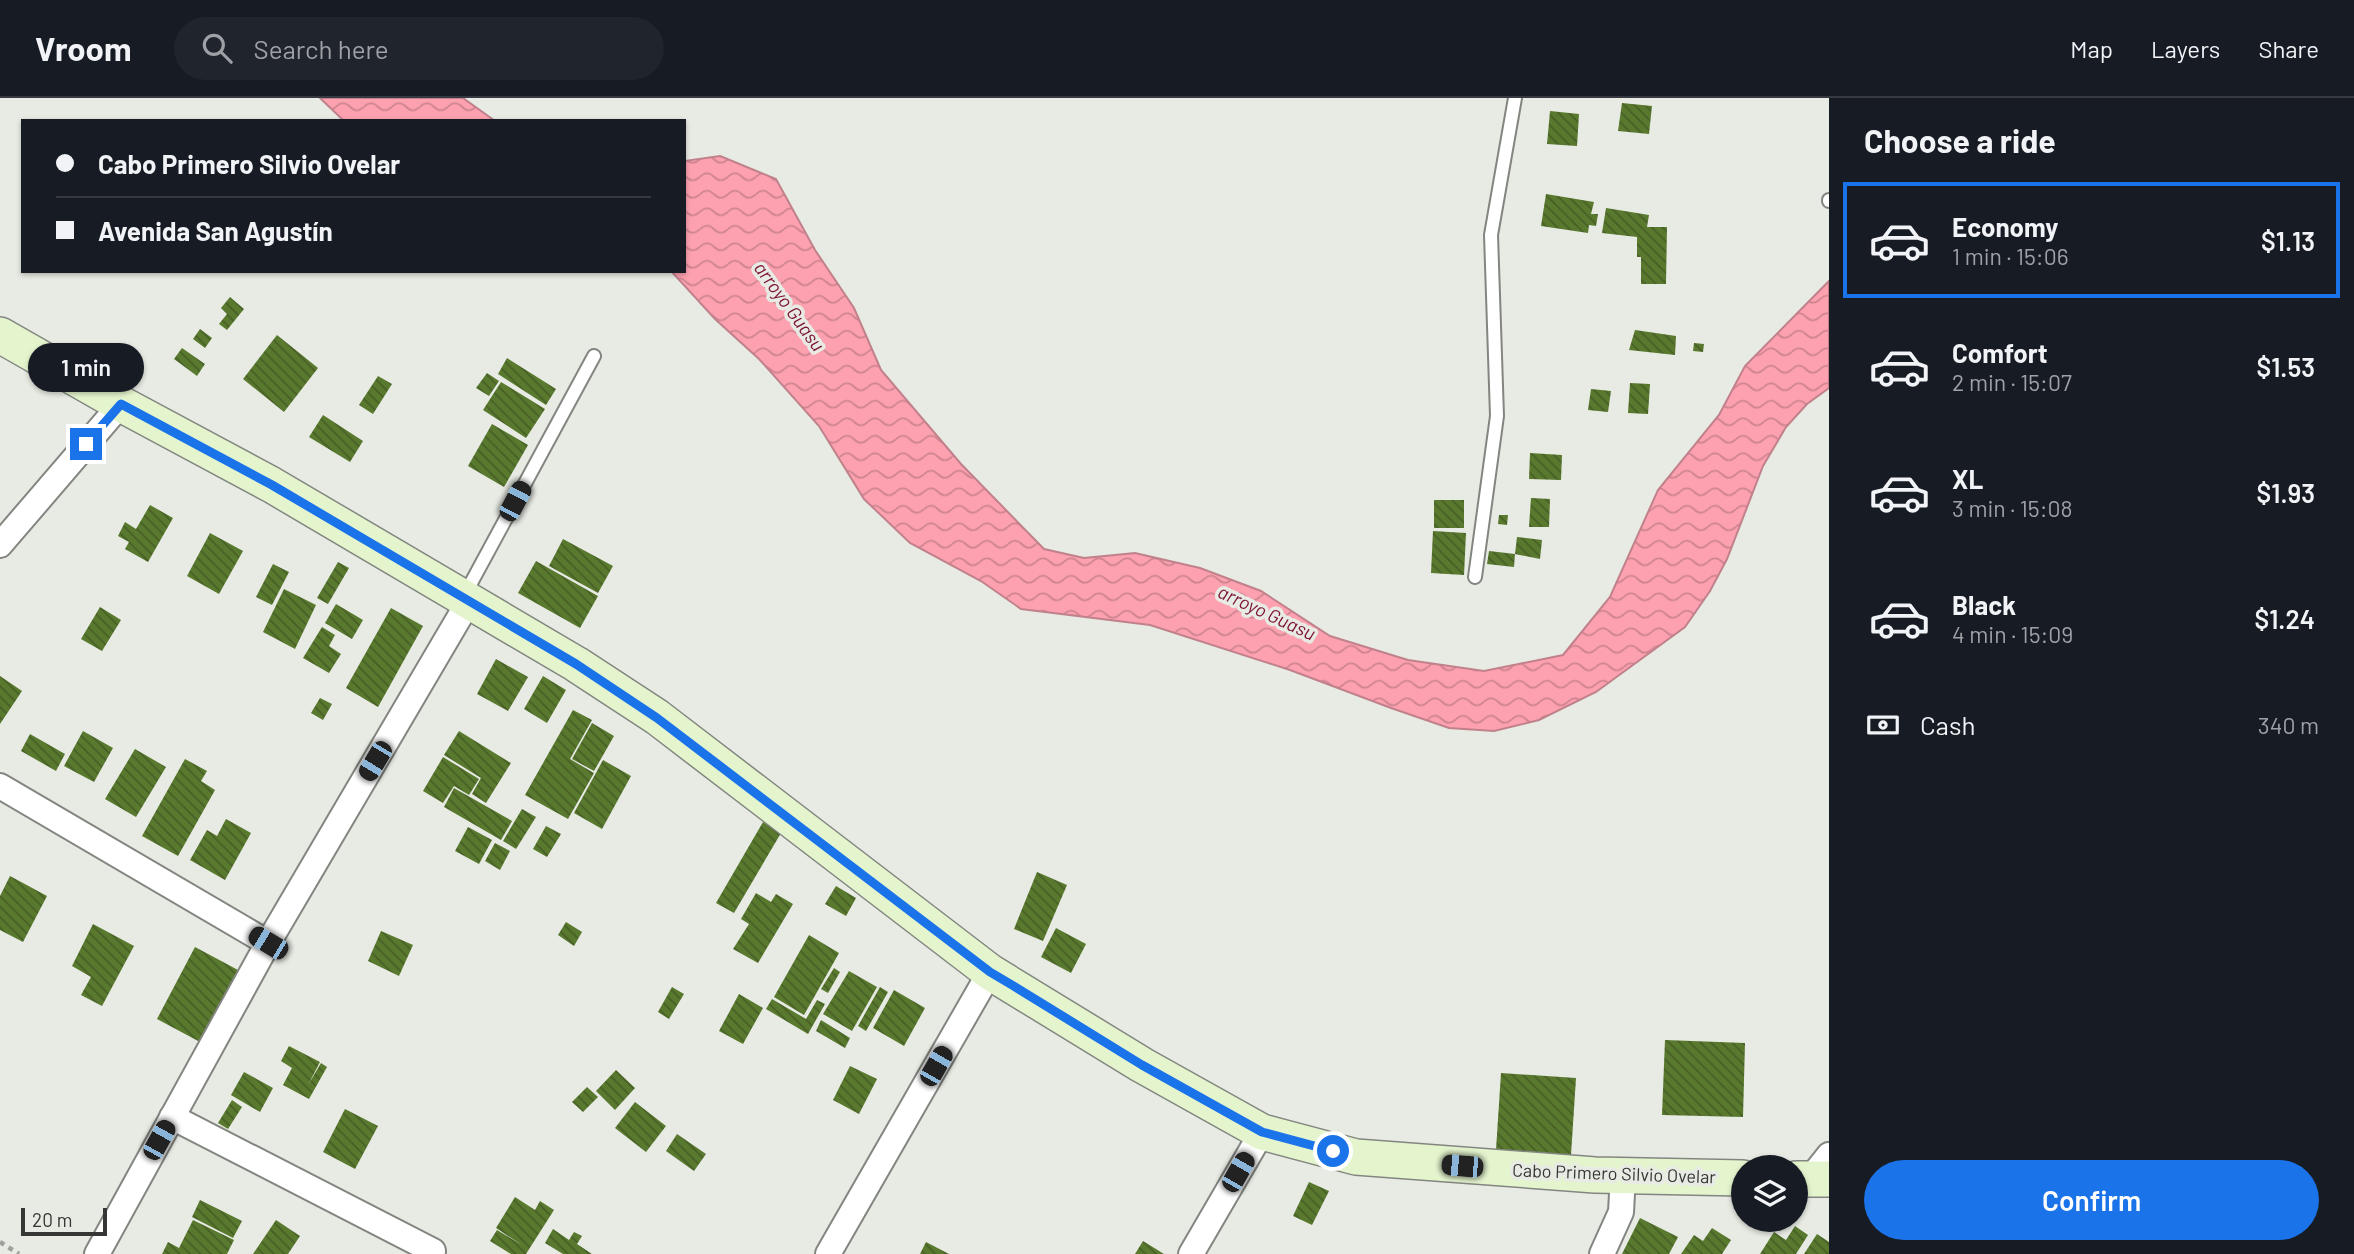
<!DOCTYPE html>
<meta charset="utf-8">
<style>
:root{--surface:#171b24;--page:#20242c;--text:#f1f3f6;--muted:#9ea1a6;--line:#363941;--accent:#1a73e8}
body{margin:0;font-family:Barlow,sans-serif;background:var(--page);color:var(--text);height:100vh;display:flex;flex-direction:column;font-size:26px;white-space:nowrap}
*{box-sizing:border-box;margin:0}
p{font-size:23px;color:var(--muted)}
.icon{flex:none;width:38px;height:38px;fill:none;stroke:currentColor;stroke-width:2;stroke-linecap:round;stroke-linejoin:round}
.map{position:relative;flex:1;overflow:hidden}
.side{display:flex;flex-direction:column;background:var(--surface);width:525px}
.side>*{flex:none}
.guide{position:absolute;left:21px;top:21px;width:665px;height:154px;border-radius:0px;box-shadow:0 2px 5px #0004;display:grid;align-content:center;height:154px;padding:0 35px;background:var(--surface)}
.tools{position:absolute;left:1731px;top:1057px;display:grid;gap:14px}
.tools a{display:grid;place-items:center;width:77px;height:77px;border-radius:50%;background:var(--surface);box-shadow:0 2px 5px #0004;font-size:35px}
.scale{position:absolute;left:21px;bottom:18px;width:86px;box-sizing:border-box;padding-left:7px;border:4px solid #363734;border-top:0;font-size:19px;line-height:24px;white-space:nowrap;color:#363734;-webkit-text-stroke:5px #e7ebe3;paint-order:stroke}
.end{position:absolute;width:32px;height:32px;margin:-16px;border:9px solid #1a73e8;background:#fff;box-shadow:0 0 0 4px #fff}
.from{border-radius:50%}
.bubble{position:absolute;height:49px;border-radius:24px;background:var(--surface);box-shadow:0 2px 5px #0004;font-size:23px;font-weight:600;line-height:49px;text-align:center}
.car{position:absolute;width:21px;height:42px;margin:-21px -10px;border-radius:9px;box-shadow:0 0 5px 2px #0007;background:linear-gradient(#222 24%,#8ab4d8 0 40%,#222 0 76%,#8ab4d8 0 86%,#222 0)}
.guide b{display:flex;align-items:center;gap:24px;height:66px;font-size:26px}
.guide b+b{border-top:2px solid var(--line)}
.guide i{width:18px;height:18px;background:var(--text)}
ul{padding:0;list-style:none}
li{display:flex;align-items:center;gap:21px;height:116px;margin:0 14px 10px;padding:0 21px;border:4px solid transparent;border-radius:0px}
li div{flex:1}
li b{display:block;font-size:26px}
li em{font-style:normal;font-weight:600}
li.selected{border-color:var(--accent)}
li>.icon{width:63px;height:63px;stroke-width:1.5}
h2{padding:0 35px;font-size:32px;line-height:84px}
.pay{display:flex;align-items:center;gap:18px;height:77px;padding:0 35px;font-size:26px}
.pay p{margin-inline-start:auto}
.button{display:flex;gap:14px;margin-top:auto;padding:14px 35px}
.button a{flex:1;height:80px;border-radius:42px;background:var(--accent);color:#fff;font-size:28px;font-weight:600;line-height:80px;text-align:center}
header{display:flex;align-items:center;gap:42px;box-sizing:border-box;height:98px;padding:0 35px;background:var(--surface);border-bottom:2px solid var(--line)}
header strong{font-size:33px}
nav{display:flex;gap:38px;margin-inline-start:auto;font-size:24px}
.search{width:490px;height:63px;background:var(--page);display:flex;align-items:center;gap:18px;box-sizing:border-box;padding:0 24px;border-radius:38px;color:var(--muted);font-size:26px}
main{display:flex;flex:1;min-height:0}
.map>svg:first-child{display:block}
</style>
<header>
<strong>Vroom</strong>
<div class="search"><svg class="icon" aria-label="search" viewBox="0 0 24 24"><circle cx="10" cy="10" r="6"/><path d="M15 15l6 6"/></svg>Search here</div>
<nav><a>Map</a><a>Layers</a><a>Share</a></nav>
</header>
<main>
<div class="map">
<svg width="1829" height="1156" viewBox="0 0 1829 1156">
<defs>
<pattern id="water-waves" width="16" height="10" patternUnits="userSpaceOnUse" patternTransform="scale(1.75)"><rect width="16" height="10" fill="#fda1b0"/><path d="M0 5q4-4 8 0t8 0" fill="none" stroke="#ce8490"/></pattern>
<pattern id="building-back-hatch" width="6" height="6" patternUnits="userSpaceOnUse" patternTransform="scale(1.75)"><rect width="6" height="6" fill="#59792e"/><path d="M-1 5l2 2M0 0l6 6M5-1l2 2" fill="none" stroke="#475f26"/></pattern>
</defs>
<rect width="100%" height="100%" fill="#e7ebe3"/>
<g fill="url(#water-waves)" stroke="#c1818b" stroke-width="2">
<path d="M 320,0 L 463,0 L 495,23 L 344,23 Z"/>
<path d="M 720,58 L 776,81 L 815,152 L 854,210 L 881,272 L 961,366 L 1044,451 L 1084,460 L 1135,455 L 1200,470 L 1261,493 L 1330,538 L 1408,562 L 1484,573 L 1563,557 L 1610,499 L 1658,392 L 1719,317 L 1745,268 L 1829,183 L 1829,290 L 1807,306 L 1786,329 L 1763,368 L 1727,461 L 1710,493 L 1685,529 L 1596,594 L 1539,622 L 1494,633 L 1449,630 L 1391,610 L 1290,572 L 1150,527 L 1021,511 L 981,483 L 910,445 L 864,401 L 819,328 L 759,261 L 715,221 L 671,173 L 684,173 L 684,63 Z"/>
</g>
<g fill="url(#building-back-hatch)">
<path d="M 1622,5 L 1652,8 L 1649,36 L 1618,33 Z"/>
<path d="M 1550,13 L 1579,16 L 1577,48 L 1547,46 Z"/>
<path d="M 1546,96 L 1594,104 L 1591,116 L 1598,116 L 1596,128 L 1589,127 L 1588,135 L 1541,128 Z"/>
<path d="M 1606,110 L 1649,117 L 1647,129 L 1667,129 L 1666,186 L 1641,186 L 1641,159 L 1637,159 L 1637,139 L 1602,135 Z"/>
<path d="M 230,199 L 244,211 L 227,232 L 219,226 L 227,216 L 221,210 Z"/>
<path d="M 200,231 L 212,240 L 205,250 L 193,241 Z"/>
<path d="M 1635,232 L 1676,238 L 1675,257 L 1629,252 Z"/>
<path d="M 277,237 L 318,270 L 284,314 L 243,281 Z"/>
<path d="M 1694,245 L 1704,246 L 1703,254 L 1693,253 Z"/>
<path d="M 182,250 L 205,266 L 197,278 L 174,261 Z"/>
<path d="M 507,260 L 556,291 L 546,307 L 498,276 Z"/>
<path d="M 487,275 L 499,283 L 489,298 L 476,290 Z"/>
<path d="M 378,278 L 392,286 L 373,316 L 359,307 Z"/>
<path d="M 501,284 L 545,311 L 526,340 L 483,312 Z"/>
<path d="M 1630,285 L 1650,286 L 1648,316 L 1628,315 Z"/>
<path d="M 1591,291 L 1611,293 L 1608,314 L 1588,312 Z"/>
<path d="M 323,317 L 363,343 L 350,364 L 309,339 Z"/>
<path d="M 492,326 L 528,347 L 504,389 L 468,368 Z"/>
<path d="M 1530,355 L 1562,357 L 1561,382 L 1529,381 Z"/>
<path d="M 1531,400 L 1550,401 L 1549,429 L 1529,429 Z"/>
<rect x="1434" y="402" width="30" height="28"/>
<path d="M 150,407 L 173,420 L 148,464 L 125,451 L 129,444 L 118,438 L 125,424 L 136,431 Z"/>
<path d="M 1499,417 L 1508,417 L 1507,427 L 1498,426 Z"/>
<path d="M 1433,433 L 1466,435 L 1464,477 L 1431,475 Z"/>
<path d="M 210,435 L 243,453 L 219,496 L 187,478 Z"/>
<path d="M 1517,439 L 1542,442 L 1540,461 L 1515,456 Z"/>
<path d="M 563,441 L 613,468 L 598,495 L 549,468 Z"/>
<path d="M 1489,453 L 1515,456 L 1514,469 L 1487,466 Z"/>
<path d="M 536,463 L 598,498 L 580,530 L 518,495 Z"/>
<path d="M 338,464 L 349,470 L 328,506 L 317,500 Z"/>
<path d="M 273,466 L 289,474 L 272,507 L 256,499 Z"/>
<path d="M 284,491 L 316,507 L 295,551 L 263,534 Z"/>
<path d="M 336,506 L 363,522 L 352,541 L 325,525 Z"/>
<path d="M 100,509 L 121,522 L 102,553 L 81,541 Z"/>
<path d="M 391,510 L 423,528 L 378,609 L 346,590 Z"/>
<path d="M 322,529 L 335,537 L 329,548 L 341,556 L 329,575 L 303,560 Z"/>
<path d="M 496,561 L 528,579 L 508,613 L 477,596 Z"/>
<path d="M 0,578 L 22,593 L 0,626 Z"/>
<path d="M 543,578 L 566,592 L 547,625 L 524,611 Z"/>
<path d="M 320,600 L 332,606 L 323,622 L 311,615 Z"/>
<path d="M 573,612 L 592,622 L 570,661 L 594,675 L 568,721 L 525,697 Z"/>
<path d="M 592,625 L 614,638 L 594,673 L 572,661 Z"/>
<path d="M 83,633 L 113,650 L 94,684 L 64,668 Z"/>
<path d="M 459,633 L 511,665 L 486,705 L 472,696 L 481,680 L 444,657 Z"/>
<path d="M 30,636 L 65,656 L 56,673 L 21,653 Z"/>
<path d="M 135,651 L 166,669 L 136,719 L 105,701 Z"/>
<path d="M 443,659 L 479,681 L 469,697 L 454,688 L 443,705 L 423,693 Z"/>
<path d="M 185,661 L 207,673 L 201,683 L 215,692 L 178,758 L 142,738 Z"/>
<path d="M 603,662 L 631,678 L 602,731 L 574,715 Z"/>
<path d="M 454,690 L 512,723 L 501,742 L 444,709 Z"/>
<path d="M 522,711 L 536,719 L 516,751 L 503,743 Z"/>
<path d="M 226,721 L 251,735 L 225,782 L 190,762 L 207,732 L 217,738 Z"/>
<path d="M 763,724 L 781,735 L 734,815 L 716,805 Z"/>
<path d="M 546,728 L 561,736 L 547,759 L 533,751 Z"/>
<path d="M 468,729 L 492,742 L 479,766 L 455,753 Z"/>
<path d="M 495,745 L 510,753 L 500,772 L 485,763 Z"/>
<path d="M 1037,774 L 1067,787 L 1043,843 L 1014,831 Z"/>
<path d="M 10,778 L 47,798 L 23,844 L 0,832 L 0,798 Z"/>
<path d="M 836,788 L 856,800 L 846,818 L 825,806 Z"/>
<path d="M 756,795 L 771,804 L 776,796 L 793,806 L 758,865 L 733,851 L 749,826 L 741,821 Z"/>
<path d="M 566,824 L 582,834 L 574,848 L 558,837 Z"/>
<path d="M 93,826 L 134,848 L 102,908 L 81,897 L 91,879 L 72,868 Z"/>
<path d="M 1056,830 L 1086,846 L 1071,875 L 1041,859 Z"/>
<path d="M 381,833 L 413,847 L 399,878 L 368,863 Z"/>
<path d="M 809,837 L 839,855 L 804,917 L 774,899 Z"/>
<path d="M 195,849 L 238,872 L 200,944 L 157,921 Z"/>
<path d="M 834,870 L 840,874 L 828,895 L 821,891 Z"/>
<path d="M 849,873 L 877,889 L 852,933 L 823,916 Z"/>
<path d="M 672,889 L 684,896 L 669,921 L 658,914 Z"/>
<path d="M 880,889 L 888,894 L 866,933 L 858,928 Z"/>
<path d="M 894,892 L 925,910 L 904,948 L 873,930 Z"/>
<path d="M 739,896 L 763,910 L 743,946 L 719,933 Z"/>
<path d="M 772,901 L 806,921 L 817,902 L 825,906 L 808,936 L 766,911 Z"/>
<path d="M 821,922 L 850,940 L 845,950 L 816,933 Z"/>
<path d="M 1665,942 L 1745,945 L 1743,1019 L 1662,1017 Z"/>
<path d="M 289,948 L 320,964 L 308,987 L 321,965 L 327,969 L 309,1001 L 283,987 L 292,970 L 281,963 Z"/>
<path d="M 850,968 L 877,981 L 859,1016 L 833,1002 Z"/>
<path d="M 616,972 L 635,990 L 615,1012 L 596,993 Z"/>
<path d="M 244,974 L 273,990 L 260,1014 L 231,997 Z"/>
<path d="M 1501,975 L 1576,980 L 1571,1057 L 1496,1052 Z"/>
<path d="M 587,989 L 598,999 L 583,1014 L 572,1004 Z"/>
<path d="M 232,1002 L 242,1009 L 228,1031 L 218,1025 Z"/>
<path d="M 635,1004 L 666,1028 L 646,1054 L 615,1030 Z"/>
<path d="M 345,1011 L 378,1028 L 355,1071 L 323,1054 Z"/>
<path d="M 677,1036 L 706,1056 L 694,1073 L 666,1053 Z"/>
<path d="M 1309,1084 L 1329,1093 L 1312,1127 L 1293,1118 Z"/>
<path d="M 515,1099 L 535,1112 L 540,1103 L 554,1112 L 526,1156 L 511,1156 L 490,1143 L 497,1132 L 522,1147 L 496,1130 Z"/>
<path d="M 200,1102 L 242,1123 L 233,1140 L 192,1119 Z"/>
<path d="M 1640,1120 L 1678,1139 L 1669,1156 L 1622,1156 Z"/>
<path d="M 193,1122 L 234,1142 L 227,1156 L 162,1156 L 168,1144 L 179,1150 Z"/>
<path d="M 276,1122 L 300,1138 L 288,1156 L 253,1156 Z"/>
<path d="M 1795,1128 L 1808,1137 L 1796,1156 L 1760,1156 L 1774,1134 L 1786,1142 Z"/>
<path d="M 1712,1130 L 1731,1142 L 1722,1156 L 1681,1156 L 1694,1137 L 1703,1143 Z"/>
<path d="M 553,1131 L 569,1142 L 574,1134 L 582,1138 L 577,1146 L 592,1156 L 563,1156 L 545,1145 Z"/>
<path d="M 1817,1136 L 1829,1144 L 1829,1156 L 1804,1156 Z"/>
<path d="M 1143,1143 L 1164,1156 L 1135,1156 Z"/>
<path d="M 926,1144 L 949,1156 L 920,1156 Z"/>
</g>
<g fill="none" stroke-linecap="round" stroke-linejoin="round">
<defs>
<g id="service">
<path d="M 1829,103 L 1829,102"/>
<path d="M 1475,479 L 1497,318 L 1491,137 L 1515,0"/>
<path d="M 464,498 L 594,258"/>
</g>
<g id="minor">
<path d="M 0,447 L 121,306"/>
<path d="M 0,688 L 268,845"/>
<path d="M 172,1019 L 433,1153"/>
<path d="M 1810,1081 L 1829,1057"/>
<path d="M 97,1156 L 268,845 L 469,503"/>
<path d="M 828,1156 L 990,874"/>
<path d="M 1191,1156 L 1262,1034"/>
<path d="M 1602,1156 L 1621,1114 L 1623,1077"/>
</g>
<g id="secondary">
<path d="M 0,237 L 121,306 L 272,387 L 576,566 L 657,619 L 990,874 L 1142,967 L 1262,1034 L 1356,1059 L 1595,1077 L 1743,1080"/>
<path d="M 1796,1081 L 1829,1081"/>
</g>
</defs>
<use href="#service" stroke="#838680" stroke-width="16"/>
<use href="#minor" stroke="#838680" stroke-width="28"/>
<use href="#secondary" stroke="#838680" stroke-width="38"/>
<path stroke="#9fa29c" stroke-width="4.5" stroke-dasharray="5 5" stroke-linecap="butt" d="M 0,1144 L 19,1156"/>
<use href="#service" stroke="#fff" stroke-width="12"/>
<use href="#minor" stroke="#fff" stroke-width="24"/>
<use href="#secondary" stroke="#e4f5ce" stroke-width="35"/>
</g>
<g fill="none" stroke-linecap="round" stroke-linejoin="round">
<path stroke="#1a73e8" stroke-width="9" d="M 86,346 L 121,306 L 272,387 L 576,566 L 657,620 L 990,874 L 1012,887 L 1142,967 L 1262,1034 L 1333,1053"/>
</g>
<g text-anchor="middle" dominant-baseline="central" stroke-width="7" stroke-linejoin="round" paint-order="stroke">
<g font-size="18" fill="#363734" stroke="#e7ebe3">
<text transform="translate(1614 1075) rotate(2)">Cabo Primero Silvio Ovelar</text>
</g>
<g font-size="19" font-style="italic" fill="#7c1234" stroke="#e7ebe3">
<text transform="translate(790 208) rotate(54)">arroyo Guasu</text>
<text transform="translate(1267 514) rotate(25)">arroyo Guasu</text>
</g>
</g>
</svg>
<div class="tools">
<a><svg class="icon" aria-label="layers" viewBox="0 0 24 24"><path d="M12 4l9 5-9 5-9-5zM3 14l9 5 9-5"/></svg></a>
</div>
<div class="scale">20 m</div>
<i class="end from" style="left:1333px;top:1053px"></i>
<i class="end" style="left:86px;top:346px"></i>
<div class="bubble" style="left:28px;top:245px;width:116px">1 min</div>
<i class="car" style="left:515px;top:403px;rotate:28deg"></i>
<i class="car" style="left:375px;top:663px;rotate:211deg"></i>
<i class="car" style="left:268px;top:845px;rotate:301deg"></i>
<i class="car" style="left:936px;top:968px;rotate:30deg"></i>
<i class="car" style="left:159px;top:1042px;rotate:29deg"></i>
<i class="car" style="left:1462px;top:1068px;rotate:275deg"></i>
<i class="car" style="left:1238px;top:1074px;rotate:30deg"></i>
<div class="guide">
<b><i class="from"></i>Cabo Primero Silvio Ovelar</b>
<b><i></i>Avenida San Agustín</b>
</div>
</div>
<section class="side">
<h2>Choose a ride</h2>
<ul>
<li class="selected"><svg class="icon" aria-label="car" viewBox="0 0 24 24"><path d="M5 17H2v-5l4-1 3-4h7l3 4 3 1v5h-3M9 17h6M6 11h13"/><circle cx="7" cy="17" r="2"/><circle cx="17" cy="17" r="2"/></svg><div><b>Economy</b><p>1 min · 15:06</p></div><em>$1.13</em></li>
<li><svg class="icon" aria-label="car" viewBox="0 0 24 24"><path d="M5 17H2v-5l4-1 3-4h7l3 4 3 1v5h-3M9 17h6M6 11h13"/><circle cx="7" cy="17" r="2"/><circle cx="17" cy="17" r="2"/></svg><div><b>Comfort</b><p>2 min · 15:07</p></div><em>$1.53</em></li>
<li><svg class="icon" aria-label="car" viewBox="0 0 24 24"><path d="M5 17H2v-5l4-1 3-4h7l3 4 3 1v5h-3M9 17h6M6 11h13"/><circle cx="7" cy="17" r="2"/><circle cx="17" cy="17" r="2"/></svg><div><b>XL</b><p>3 min · 15:08</p></div><em>$1.93</em></li>
<li><svg class="icon" aria-label="car" viewBox="0 0 24 24"><path d="M5 17H2v-5l4-1 3-4h7l3 4 3 1v5h-3M9 17h6M6 11h13"/><circle cx="7" cy="17" r="2"/><circle cx="17" cy="17" r="2"/></svg><div><b>Black</b><p>4 min · 15:09</p></div><em>$1.24</em></li>
</ul>
<div class="pay"><svg class="icon" aria-label="cash" viewBox="0 0 24 24"><path d="M3 7h18v10H3z"/><circle cx="12" cy="12" r="2"/></svg>Cash<p>340 m</p></div>
<div class="button"><a>Confirm</a></div>
</section>
</main>
